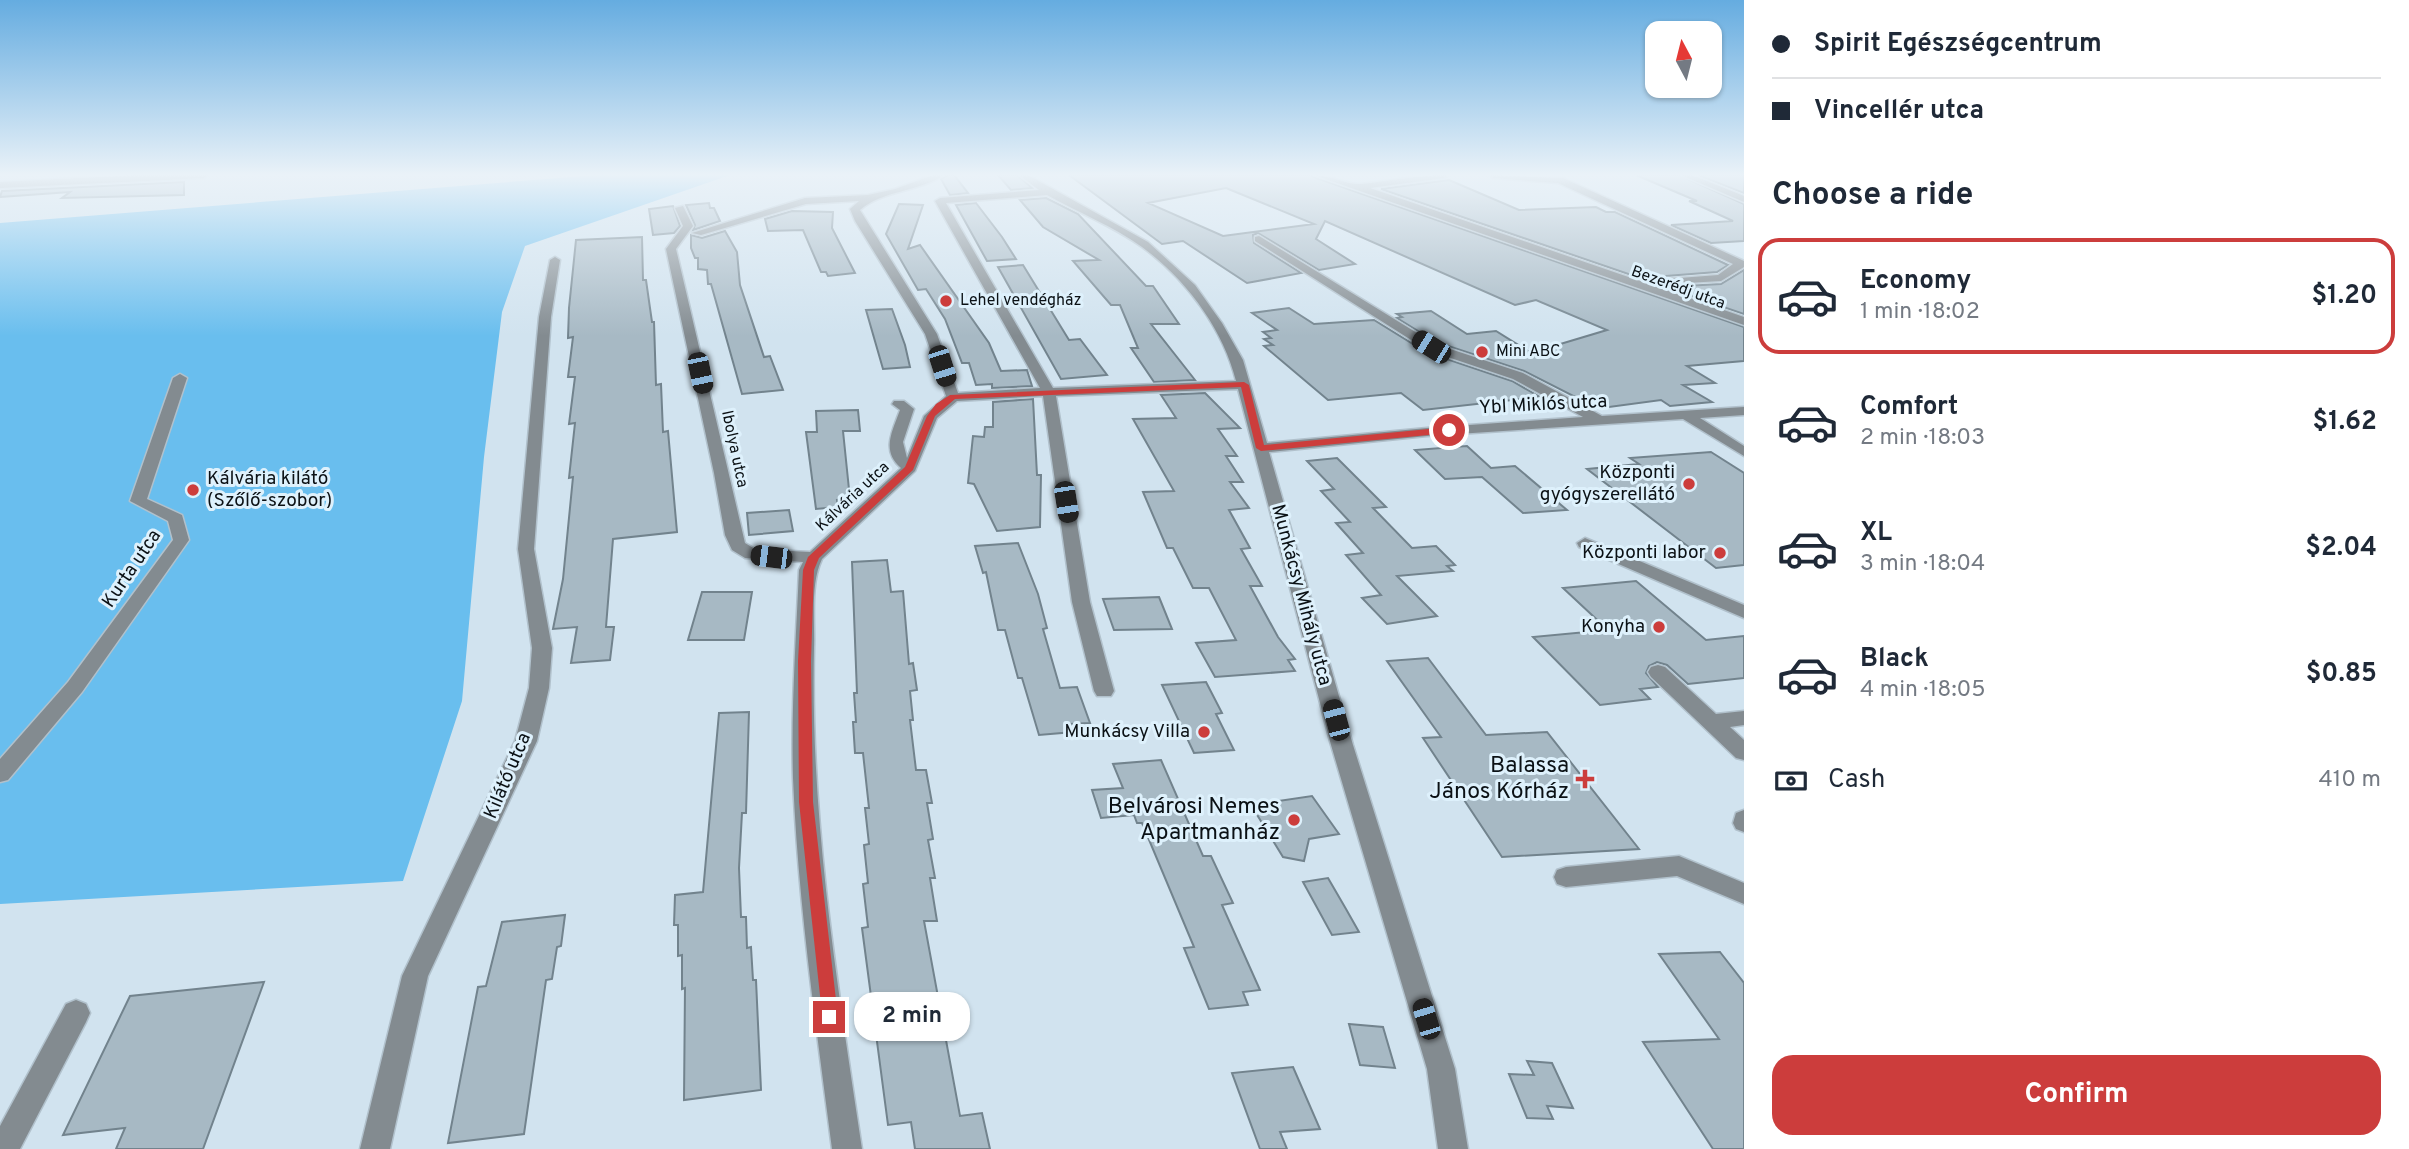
<!DOCTYPE html>
<meta charset="utf-8">
<style>
:root{--surface:#fff;--page:#f6f6f7;--text:#1f2937;--muted:#747a83;--line:#e0e1e3;--accent:#cc3d3c}
body{margin:0;font-family:Overpass,sans-serif;background:var(--page);color:var(--text);height:100vh;display:flex;flex-direction:column;font-size:26px;white-space:nowrap}
*{box-sizing:border-box;margin:0}
p{font-size:23px;color:var(--muted)}
.icon{flex:none;width:38px;height:38px;fill:none;stroke:currentColor;stroke-width:2;stroke-linecap:round;stroke-linejoin:round}
.map{position:relative;flex:1;overflow:hidden}
.side{display:flex;flex-direction:column;background:var(--surface);width:665px}
.side>*{flex:none}
.banner{display:grid;align-content:center;height:154px;padding:0 28px;background:var(--surface)}
.needle{width:46px;rotate:353deg}
.tools{position:absolute;left:1645px;top:21px;display:grid;gap:14px}
.tools a{display:grid;place-items:center;width:77px;height:77px;border-radius:14px;background:var(--surface);box-shadow:0 2px 5px #0004;font-size:35px}
.end{position:absolute;width:32px;height:32px;margin:-16px;border:9px solid #cc3d3c;background:#fff;box-shadow:0 0 0 4px #fff}
.from{border-radius:50%}
.bubble{position:absolute;height:49px;border-radius:21px;background:var(--surface);box-shadow:0 2px 5px #0004;font-size:23px;font-weight:700;line-height:49px;text-align:center}
.car{position:absolute;width:21px;height:42px;margin:-21px -10px;border-radius:9px;box-shadow:0 0 5px 2px #0007;background:linear-gradient(#222 24%,#8ab4d8 0 40%,#222 0 76%,#8ab4d8 0 86%,#222 0)}
.banner b{display:flex;align-items:center;gap:24px;height:66px;font-size:26px}
.banner b+b{border-top:2px solid var(--line)}
.banner i{width:18px;height:18px;background:var(--text)}
ul{padding:0;list-style:none}
li{display:flex;align-items:center;gap:21px;height:116px;margin:0 14px 10px;padding:0 14px;border:4px solid transparent;border-radius:21px}
li div{flex:1}
li b{display:block;font-size:26px}
li em{font-style:normal;font-weight:700}
li.on{border-color:var(--accent)}
li>.icon{width:63px;height:63px;stroke-width:1.5}
h2{padding:0 28px;font-size:32px;line-height:84px}
.pay{display:flex;align-items:center;gap:18px;height:77px;padding:0 28px;font-size:26px}
.pay p{margin-inline-start:auto}
.primary-button{display:flex;gap:14px;margin-top:auto;padding:14px 28px}
.primary-button a{flex:1;height:80px;border-radius:21px;background:var(--accent);color:#fff;font-size:28px;font-weight:700;line-height:80px;text-align:center}
main{display:flex;flex:1;min-height:0}
.map>svg:first-child{display:block}
</style>
<main>
<div class="map">
<svg width="1744" height="1149" viewBox="0 0 1744 1149">
<rect width="100%" height="100%" fill="#d1e3ef"/>
<path fill="#69beee" d="M 596,175 L 730,175 L 525,246 L 502,312 L 484,457 L 462,701 L 403,881 L 0,904 L 0,223 Z"/>
<g fill="#a7b9c4" stroke="#72838d" stroke-width="2" fill-rule="evenodd">
<path d="M 948,175 L 954,175 L 968,193 L 950,195 L 941,179 Z"/>
<path d="M 998,175 L 1017,175 L 1032,188 L 1011,190 Z"/>
<path d="M 1069,175 L 1311,175 L 1313,177 L 1744,327 L 1744,361 L 1687,366 L 1715,383 L 1683,385 L 1712,402 L 1670,406 L 1661,400 L 1609,407 L 1602,403 L 1591,405 L 1524,371 L 1436,342 L 1397,318 L 1402,317 L 1397,314 L 1431,311 L 1467,334 L 1496,331 L 1528,351 L 1537,351 L 1607,330 L 1536,300 L 1515,305 L 1325,221 L 1316,239 L 1355,264 L 1319,270 L 1258,233 L 1253,235 L 1254,243 L 1301,273 L 1247,283 L 1183,241 L 1162,244 ZM 1226,188 L 1314,224 L 1223,236 L 1148,203 Z"/>
<path d="M 1636,175 L 1679,175 L 1744,204 L 1744,241 L 1711,243 L 1671,225 L 1733,221 L 1689,201 L 1697,201 Z"/>
<path d="M 1698,175 L 1744,175 L 1744,193 Z"/>
<path d="M 1449,180 L 1519,210 L 1596,207 L 1606,212 L 1615,212 L 1728,265 L 1717,272 L 1640,278 L 1381,189 Z"/>
<path d="M 184,182 L 184,195 L 62,198 L 70,192 L 0,197 L 2,191 Z"/>
<path d="M 1046,198 L 1078,214 L 1146,286 L 1153,286 L 1179,324 L 1151,324 L 1195,380 L 1154,382 L 1131,348 L 1138,348 L 1120,305 L 1111,305 L 1073,261 L 1099,260 L 1043,227 L 1020,200 Z"/>
<path d="M 709,203 L 710,208 L 714,208 L 720,221 L 693,230 L 695,225 L 686,205 Z"/>
<path d="M 976,203 L 1002,237 L 1016,259 L 987,261 L 956,205 Z"/>
<path d="M 899,204 L 923,205 L 908,249 L 920,245 L 989,343 L 1001,371 L 1027,370 L 1032,386 L 992,388 L 992,384 L 976,385 L 969,363 L 962,363 L 945,319 L 926,289 L 918,290 L 886,234 Z"/>
<path d="M 673,206 L 680,226 L 674,233 L 653,235 L 649,209 Z"/>
<path d="M 792,211 L 833,212 L 832,228 L 855,273 L 828,276 L 826,272 L 821,272 L 803,230 L 768,231 L 765,219 Z"/>
<path d="M 725,231 L 737,252 L 740,285 L 764,357 L 770,356 L 783,390 L 742,394 L 711,284 L 708,284 L 707,270 L 698,269 L 698,258 L 695,258 L 691,248 L 691,235 L 702,238 Z"/>
<path d="M 642,237 L 643,280 L 646,280 L 652,322 L 654,322 L 656,385 L 661,384 L 663,432 L 668,431 L 677,532 L 613,539 L 606,627 L 614,627 L 610,660 L 571,663 L 577,627 L 553,629 L 563,579 L 573,477 L 569,478 L 575,423 L 569,424 L 575,377 L 568,377 L 573,337 L 568,338 L 569,308 L 576,240 Z"/>
<path d="M 1023,265 L 1069,340 L 1080,339 L 1107,375 L 1061,379 L 998,267 Z"/>
<path d="M 1744,270 L 1744,314 L 1665,287 L 1721,284 Z"/>
<path d="M 1289,308 L 1314,324 L 1374,320 L 1426,352 L 1512,381 L 1540,397 L 1423,410 L 1401,393 L 1328,400 L 1264,346 L 1273,345 L 1264,339 L 1271,338 L 1263,332 L 1277,330 L 1252,313 Z"/>
<path d="M 892,309 L 905,345 L 910,367 L 883,369 L 866,310 Z"/>
<path d="M 1205,393 L 1240,428 L 1218,429 L 1237,456 L 1226,456 L 1243,482 L 1230,482 L 1249,508 L 1229,510 L 1250,548 L 1241,549 L 1262,586 L 1250,586 L 1278,637 L 1295,659 L 1288,660 L 1295,671 L 1215,677 L 1196,643 L 1236,640 L 1209,588 L 1193,588 L 1173,548 L 1167,548 L 1143,492 L 1174,491 L 1133,419 L 1176,418 L 1161,395 Z"/>
<path d="M 1033,399 L 1037,475 L 1041,475 L 1040,527 L 997,531 L 974,484 L 968,483 L 973,436 L 984,437 L 985,427 L 993,427 L 993,402 Z"/>
<path d="M 858,410 L 860,431 L 843,431 L 850,499 L 837,500 L 838,507 L 816,509 L 806,432 L 817,432 L 816,411 Z"/>
<path d="M 1467,446 L 1491,468 L 1515,466 L 1567,510 L 1523,513 L 1482,477 L 1445,479 L 1415,450 Z"/>
<path d="M 1711,452 L 1744,473 L 1744,565 L 1716,568 L 1587,469 L 1639,464 L 1630,458 Z"/>
<path d="M 1337,458 L 1386,507 L 1373,508 L 1412,548 L 1436,546 L 1455,565 L 1447,566 L 1453,571 L 1397,576 L 1437,616 L 1387,624 L 1362,598 L 1381,595 L 1346,555 L 1363,553 L 1336,523 L 1350,522 L 1321,491 L 1334,489 L 1307,461 Z"/>
<path d="M 789,510 L 793,531 L 749,535 L 747,513 Z"/>
<path d="M 1018,543 L 1038,594 L 1047,628 L 1043,629 L 1060,688 L 1077,687 L 1090,723 L 1070,724 L 1073,732 L 1039,735 L 1022,678 L 1018,678 L 1005,630 L 998,630 L 986,572 L 983,573 L 975,546 Z"/>
<path d="M 887,560 L 891,592 L 903,591 L 909,664 L 913,663 L 917,690 L 910,691 L 913,720 L 910,720 L 916,770 L 926,770 L 932,803 L 927,803 L 933,839 L 928,840 L 935,878 L 930,878 L 937,921 L 924,921 L 960,1116 L 982,1113 L 990,1149 L 915,1149 L 911,1122 L 888,1125 L 862,928 L 868,927 L 863,884 L 868,883 L 864,845 L 869,844 L 865,808 L 869,808 L 863,753 L 855,753 L 853,722 L 856,722 L 854,693 L 857,693 L 852,562 Z"/>
<path d="M 1636,581 L 1706,640 L 1744,636 L 1744,678 L 1688,684 L 1667,665 L 1657,662 L 1649,666 L 1646,673 L 1658,687 L 1640,689 L 1650,699 L 1600,705 L 1533,637 L 1608,630 L 1563,588 Z"/>
<path d="M 702,592 L 752,592 L 744,640 L 688,640 Z"/>
<path d="M 1159,597 L 1172,629 L 1114,630 L 1103,599 Z"/>
<path d="M 1428,658 L 1486,735 L 1547,732 L 1639,849 L 1502,857 L 1423,738 L 1441,737 L 1387,661 Z"/>
<path d="M 1206,682 L 1222,713 L 1216,714 L 1234,750 L 1194,753 L 1162,685 Z"/>
<path d="M 749,712 L 746,813 L 742,813 L 739,868 L 741,917 L 746,917 L 747,948 L 751,947 L 753,980 L 756,980 L 761,1090 L 684,1100 L 685,988 L 682,989 L 682,955 L 678,956 L 678,925 L 674,925 L 675,895 L 703,892 L 719,713 Z"/>
<path d="M 1161,760 L 1203,856 L 1211,856 L 1233,903 L 1222,905 L 1260,990 L 1243,992 L 1248,1005 L 1209,1009 L 1184,948 L 1194,947 L 1142,823 L 1137,823 L 1134,815 L 1101,818 L 1092,790 L 1123,788 L 1113,764 Z"/>
<path d="M 1312,796 L 1339,834 L 1309,839 L 1304,861 L 1283,857 L 1251,805 Z"/>
<path d="M 1328,878 L 1346,909 L 1359,932 L 1332,935 L 1303,882 Z"/>
<path d="M 565,915 L 561,946 L 557,947 L 552,979 L 546,980 L 524,1134 L 448,1143 L 478,987 L 486,986 L 502,922 Z"/>
<path d="M 1720,952 L 1744,983 L 1744,1149 L 1713,1149 L 1643,1042 L 1719,1039 L 1659,954 Z"/>
<path d="M 264,982 L 203,1149 L 116,1149 L 125,1128 L 63,1135 L 130,996 Z"/>
<path d="M 1349,1024 L 1383,1027 L 1395,1068 L 1360,1065 Z"/>
<path d="M 1527,1061 L 1552,1063 L 1573,1108 L 1547,1106 L 1553,1119 L 1527,1118 L 1509,1074 L 1534,1075 Z"/>
<path d="M 1293,1067 L 1320,1129 L 1280,1132 L 1287,1149 L 1260,1149 L 1232,1073 Z"/>
</g>
<g fill="none" stroke-linecap="round" stroke-linejoin="round">
<defs>
<g id="minor">
<path d="M 138,175 L 208,175 L 204,178 L 0,188 L 0,182 Z"/>
<path d="M 933,175 L 944,175 C 919,192 883,190 860,210 L 937,334 L 958,393 L 1040,388 L 935,201 L 940,198 L 1039,190 L 1019,175 L 1028,175 L 1148,242 L 1195,285 L 1222,323 L 1243,360 L 1267,443 L 1427,428 L 1583,417 L 1513,379 L 1427,350 L 1255,241 L 1255,237 L 1259,236 L 1435,344 L 1523,373 L 1602,416 L 1744,407 L 1744,415 L 1700,418 L 1744,446 L 1744,456 L 1683,419 L 1427,436 L 1269,452 L 1353,745 L 1455,1069 L 1468,1149 L 1438,1149 L 1427,1069 L 1331,745 L 1238,389 L 1056,396 L 1090,602 L 1114,691 L 1111,696 L 1097,696 L 1094,691 L 1072,602 L 1043,396 L 957,401 L 937,418 L 915,471 L 822,559 C 810,584 815,621 814,648 C 810,817 837,983 862,1149 L 832,1149 C 816,1026 798,902 793,778 C 791,709 796,639 799,570 L 803,562 L 745,558 L 732,550 L 725,535 L 714,473 L 666,249 L 683,226 L 675,208 L 683,206 L 693,226 L 676,249 L 745,543 L 755,549 L 810,552 L 901,468 C 881,451 892,432 900,410 L 892,404 L 894,401 L 904,401 L 914,409 L 903,442 L 907,458 L 924,416 L 946,396 L 925,334 L 855,221 L 850,209 L 859,201 L 806,204 L 701,235 L 692,233 L 805,198 L 868,195 L 895,189 ZM 1047,195 C 1079,213 1113,226 1142,247 C 1186,279 1223,329 1236,381 L 1053,388 L 946,203 Z"/>
<path d="M 1314,175 C 1330,175 1347,185 1361,184 C 1390,181 1419,175 1448,175 L 1444,178 L 1370,188 L 1640,281 L 1718,275 L 1733,264 L 1558,183 L 1493,178 L 1489,175 L 1563,178 L 1744,261 L 1744,267 L 1721,281 L 1652,285 L 1744,317 L 1744,325 Z"/>
<path d="M 1681,175 L 1692,175 L 1744,196 L 1744,202 Z"/>
<path d="M 555,257 L 560,260 L 551,317 L 534,549 L 552,648 L 549,688 L 537,741 L 428,976 L 390,1149 L 360,1149 L 402,976 L 515,741 L 529,688 L 532,648 L 518,549 L 539,317 L 550,260 Z"/>
<path d="M 180,374 L 187,378 L 147,499 L 182,515 L 189,540 L 82,692 L 8,780 L 0,782 L 0,759 L 68,682 L 173,540 L 168,521 L 130,501 L 173,378 Z"/>
<path d="M 1585,538 L 1744,605 L 1744,618 L 1579,547 L 1577,543 Z"/>
<path d="M 1658,665 L 1665,667 L 1716,714 L 1744,711 L 1744,725 L 1730,727 L 1744,740 L 1744,760 L 1736,758 L 1651,677 L 1648,672 L 1651,667 Z"/>
<path d="M 1744,810 L 1744,832 L 1736,829 L 1733,823 L 1736,813 Z"/>
<path d="M 1679,856 L 1744,883 L 1744,904 L 1677,876 L 1566,887 L 1557,884 L 1554,877 L 1557,870 L 1566,867 Z"/>
<path d="M 76,1000 L 86,1004 L 90,1013 L 86,1022 L 20,1149 L 0,1149 L 0,1126 L 66,1004 Z"/>
</g>
</defs>
<use href="#minor" stroke="#b1c1cc" stroke-width="3"/>
<use href="#minor" fill="#838b90" fill-rule="evenodd"/>
</g>
<linearGradient id="sky" x2="0" y2="1"><stop stop-color="#65ace0"/><stop offset="0.52" stop-color="#eaf2f8"/><stop offset="1" stop-color="#eaf2f8" stop-opacity="0"/></linearGradient>
<rect width="1744" height="336" fill="url(#sky)"/>
<path fill="#cc3d3c" d="M 1244,382 L 1249,385 L 1264,445 L 1449,427 L 1454,430 L 1449,433 L 1261,451 L 1256,448 L 1241,387 L 955,399 L 935,416 L 913,470 L 819,558 L 814,570 L 811,661 L 813,802 L 838,1017 L 835,1023 L 829,1025 L 823,1023 L 799,802 L 798,661 L 803,570 L 808,557 L 905,467 L 927,416 L 936,404 L 950,395 Z"/>
<g fill="#cc3d3c" stroke="#def1fc" stroke-width="2.5">
<circle cx="946" cy="301" r="7"/>
<circle cx="1482" cy="352" r="7"/>
<circle cx="1689" cy="484" r="7"/>
<circle cx="193" cy="490" r="7"/>
<circle cx="1720" cy="553" r="7"/>
<circle cx="1659" cy="627" r="7"/>
<circle cx="1204" cy="732" r="7"/>
<path d="M1581.5 768.5h7v7h7v7h-7v7h-7v-7h-7v-7h7z"/>
<circle cx="1294" cy="820" r="7"/>
</g>
<g text-anchor="middle" dominant-baseline="central" stroke-width="6" stroke-linejoin="round" paint-order="stroke">
<g font-size="16" fill="#0b1115" stroke="#def1fc">
<text transform="translate(1678 288) rotate(20)">Bezerédj utca</text>
<text transform="translate(734 449) rotate(78)">Ibolya utca</text>
<text transform="translate(853 497) rotate(-43)">Kálvária utca</text>
</g>
<g font-size="16" fill="#0b1115" stroke="#def1fc" text-anchor="start">
<text x="960" y="301">Lehel vendégház</text>
<text x="1496" y="352">Mini ABC</text>
</g>
<g font-size="19" fill="#0b1115" stroke="#def1fc">
<text transform="translate(1543 405) rotate(-3)">Ybl Miklós utca</text>
<text transform="translate(132 569) rotate(-56)">Kurta utca</text>
<text transform="translate(1301 595) rotate(75)">Munkácsy Mihály utca</text>
<text transform="translate(508 776) rotate(-67)">Kilátó utca</text>
</g>
<g font-size="19" fill="#0b1115" stroke="#def1fc" text-anchor="end">
<text x="1675" y="473">Központi<tspan x="1675" dy="22">gyógyszerellátó</tspan></text>
<text x="207" y="479" text-anchor="start">Kálvária kilátó<tspan x="207" dy="22">(Szőlő-szobor)</tspan></text>
<text x="1706" y="553">Központi labor</text>
<text x="1645" y="627">Konyha</text>
<text x="1190" y="732">Munkácsy Villa</text>
</g>
<g font-size="23" fill="#0b1115" stroke="#def1fc" text-anchor="end">
<text x="1569" y="766">Balassa<tspan x="1569" dy="26">János Kórház</tspan></text>
<text x="1280" y="807">Belvárosi Nemes<tspan x="1280" dy="26">Apartmanház</tspan></text>
</g>
</g>
</svg>
<div class="tools">
<a><svg class="needle" viewBox="-14 -14 28 28"><path d="M0-13l5 13h-10z" fill="#e53935"/><path d="M0 13l5-13h-10z" fill="#747a83"/></svg></a>
</div>
<i class="end from" style="left:1449px;top:430px"></i>
<i class="end" style="left:829px;top:1017px"></i>
<div class="bubble" style="left:854px;top:992px;width:116px">2 min</div>
<i class="car" style="left:1431px;top:347px;rotate:302deg"></i>
<i class="car" style="left:942px;top:366px;rotate:162deg"></i>
<i class="car" style="left:700px;top:373px;rotate:168deg"></i>
<i class="car" style="left:1066px;top:502px;rotate:171deg"></i>
<i class="car" style="left:771px;top:557px;rotate:277deg"></i>
<i class="car" style="left:1336px;top:720px;rotate:345deg"></i>
<i class="car" style="left:1426px;top:1019px;rotate:343deg"></i>
</div>
<section class="side">
<div class="banner">
<b><i class="from"></i>Spirit Egészségcentrum</b>
<b><i></i>Vincellér utca</b>
</div>
<h2>Choose a ride</h2>
<ul>
<li class="on"><svg class="icon" aria-label="car" viewBox="0 0 24 24"><path d="M5 17H2v-5l4-1 3-4h7l3 4 3 1v5h-3M9 17h6M6 11h13"/><circle cx="7" cy="17" r="2"/><circle cx="17" cy="17" r="2"/></svg><div><b>Economy</b><p>1 min · 18:02</p></div><em>$1.20</em></li>
<li><svg class="icon" aria-label="car" viewBox="0 0 24 24"><path d="M5 17H2v-5l4-1 3-4h7l3 4 3 1v5h-3M9 17h6M6 11h13"/><circle cx="7" cy="17" r="2"/><circle cx="17" cy="17" r="2"/></svg><div><b>Comfort</b><p>2 min · 18:03</p></div><em>$1.62</em></li>
<li><svg class="icon" aria-label="car" viewBox="0 0 24 24"><path d="M5 17H2v-5l4-1 3-4h7l3 4 3 1v5h-3M9 17h6M6 11h13"/><circle cx="7" cy="17" r="2"/><circle cx="17" cy="17" r="2"/></svg><div><b>XL</b><p>3 min · 18:04</p></div><em>$2.04</em></li>
<li><svg class="icon" aria-label="car" viewBox="0 0 24 24"><path d="M5 17H2v-5l4-1 3-4h7l3 4 3 1v5h-3M9 17h6M6 11h13"/><circle cx="7" cy="17" r="2"/><circle cx="17" cy="17" r="2"/></svg><div><b>Black</b><p>4 min · 18:05</p></div><em>$0.85</em></li>
</ul>
<div class="pay"><svg class="icon" aria-label="cash" viewBox="0 0 24 24"><path d="M3 7h18v10H3z"/><circle cx="12" cy="12" r="2"/></svg>Cash<p>410 m</p></div>
<div class="primary-button"><a>Confirm</a></div>
</section>
</main>
